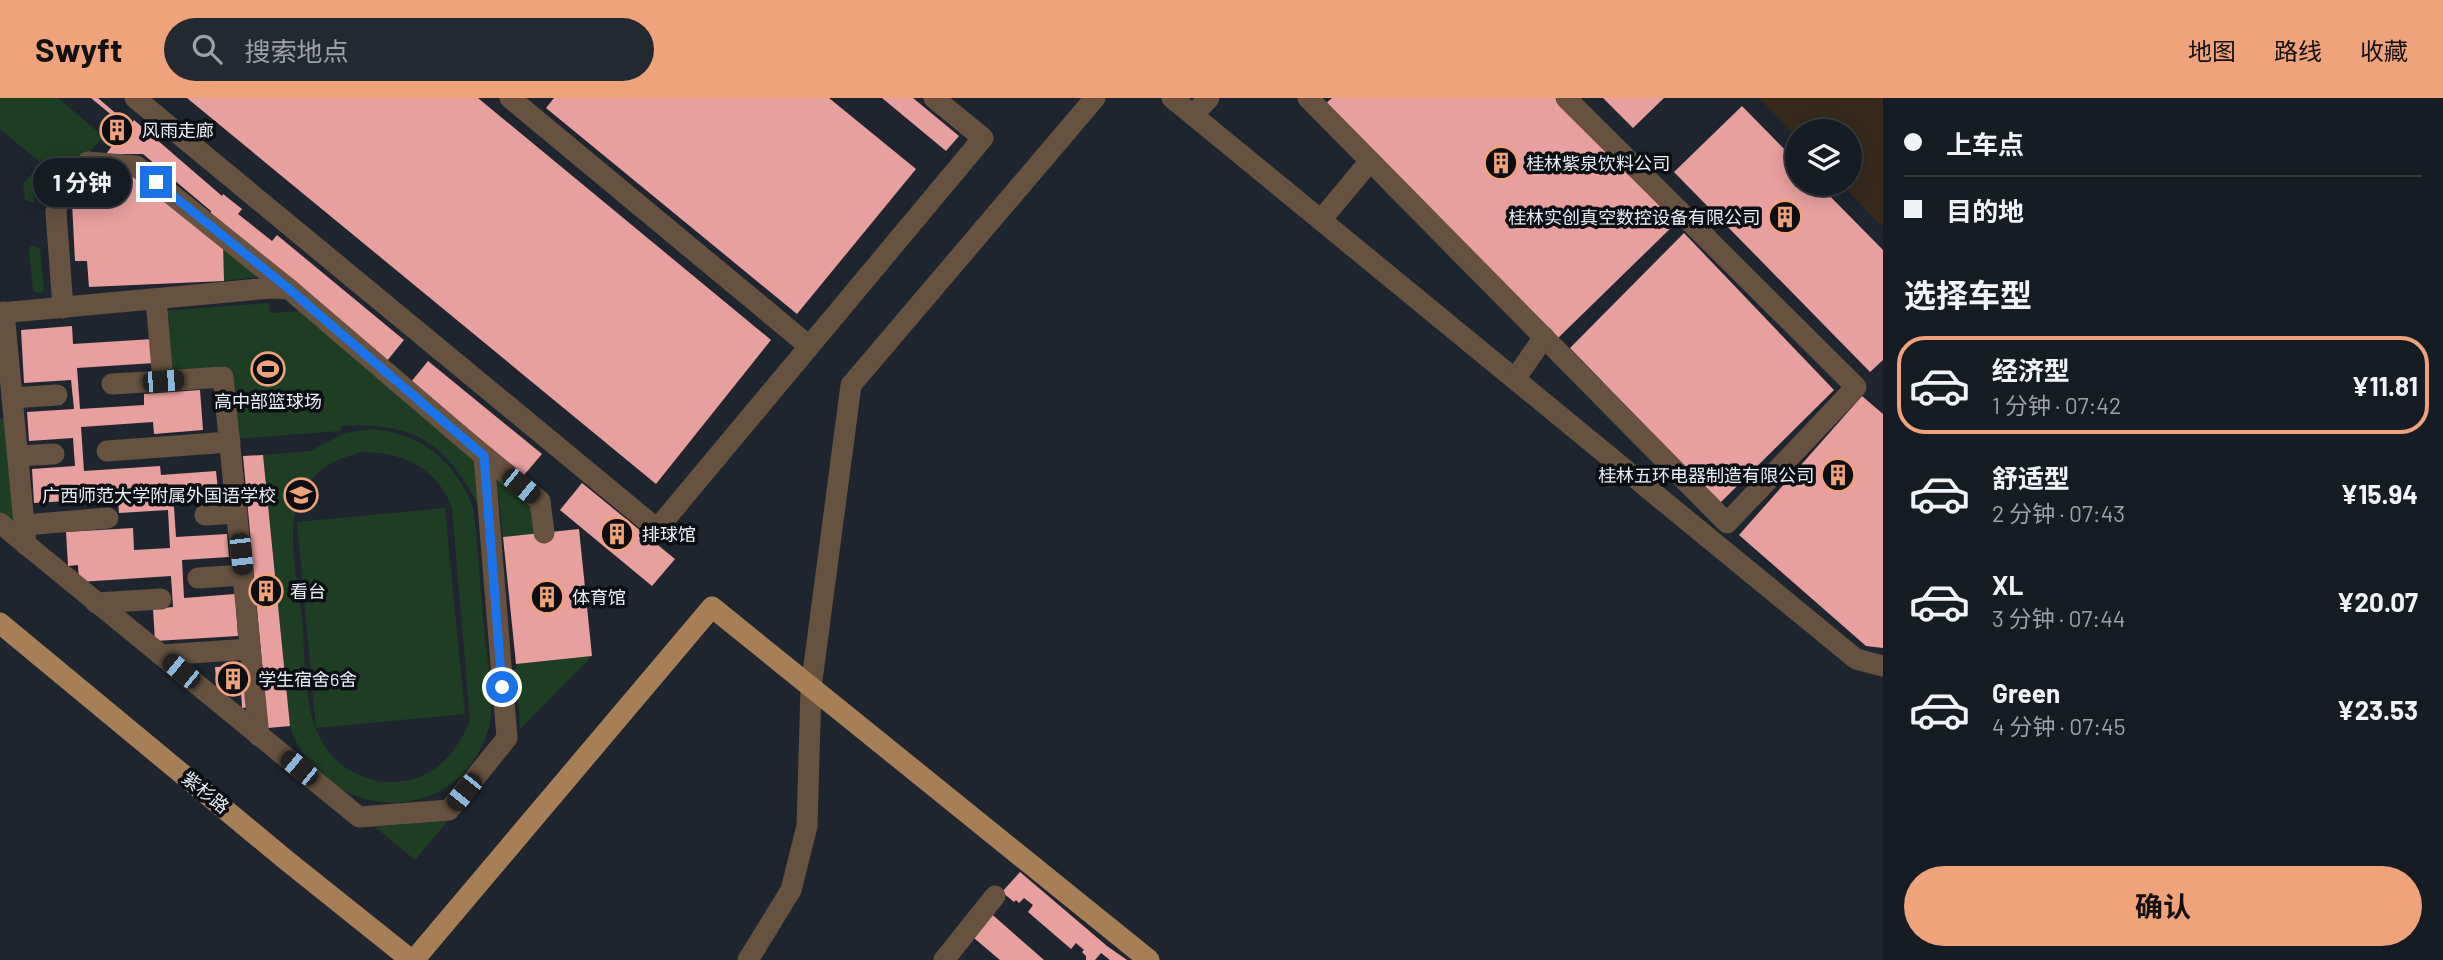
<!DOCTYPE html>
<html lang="zh">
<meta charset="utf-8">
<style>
:root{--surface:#161c23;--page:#232930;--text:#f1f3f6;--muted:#9ea1a6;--line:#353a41;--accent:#f0a27a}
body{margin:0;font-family:Barlow,"Noto Sans SC",sans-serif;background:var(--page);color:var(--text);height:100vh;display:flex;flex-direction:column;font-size:26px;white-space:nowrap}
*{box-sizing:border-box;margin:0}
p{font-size:23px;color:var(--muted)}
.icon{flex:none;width:38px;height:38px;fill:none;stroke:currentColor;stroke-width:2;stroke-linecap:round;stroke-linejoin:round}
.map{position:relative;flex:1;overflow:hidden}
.sheet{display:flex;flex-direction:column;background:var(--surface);width:560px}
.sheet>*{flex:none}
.top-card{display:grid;align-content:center;height:154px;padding:0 21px;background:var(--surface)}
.controls{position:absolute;left:1785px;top:21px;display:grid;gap:14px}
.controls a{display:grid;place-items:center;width:77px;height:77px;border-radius:50%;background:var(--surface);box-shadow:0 4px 18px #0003,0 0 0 2px var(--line);font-size:35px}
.end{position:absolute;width:32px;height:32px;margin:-16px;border:9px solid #1a73e8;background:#fff;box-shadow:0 0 0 4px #fff}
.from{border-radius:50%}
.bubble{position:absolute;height:49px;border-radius:24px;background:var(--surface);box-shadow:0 4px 18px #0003,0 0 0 2px var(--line);font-size:23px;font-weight:700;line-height:49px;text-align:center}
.car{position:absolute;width:21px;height:42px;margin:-21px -10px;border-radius:9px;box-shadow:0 0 5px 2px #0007;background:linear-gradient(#222 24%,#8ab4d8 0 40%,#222 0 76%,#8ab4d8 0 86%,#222 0)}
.top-card b{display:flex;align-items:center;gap:24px;height:66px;font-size:26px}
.top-card b+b{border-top:2px solid var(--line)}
.top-card i{width:18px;height:18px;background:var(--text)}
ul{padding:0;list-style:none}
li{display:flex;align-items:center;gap:21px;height:98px;margin:0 14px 10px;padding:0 7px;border:4px solid transparent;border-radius:28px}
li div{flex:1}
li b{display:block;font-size:26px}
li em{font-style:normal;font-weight:700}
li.active{border-color:var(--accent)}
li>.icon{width:63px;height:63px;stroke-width:1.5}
h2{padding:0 21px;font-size:32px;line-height:84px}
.primary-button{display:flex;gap:14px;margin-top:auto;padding:14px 21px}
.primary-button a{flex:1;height:80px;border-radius:42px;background:var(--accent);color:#111;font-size:28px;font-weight:700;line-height:80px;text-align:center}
header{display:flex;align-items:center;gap:42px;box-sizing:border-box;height:98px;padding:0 35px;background:var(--accent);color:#111}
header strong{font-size:33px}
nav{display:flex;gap:38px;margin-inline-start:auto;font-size:24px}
.search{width:490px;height:63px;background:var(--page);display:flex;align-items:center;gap:18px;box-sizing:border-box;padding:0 24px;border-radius:38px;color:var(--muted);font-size:26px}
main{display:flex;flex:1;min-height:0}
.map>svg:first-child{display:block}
</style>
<header>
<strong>Swyft</strong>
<div class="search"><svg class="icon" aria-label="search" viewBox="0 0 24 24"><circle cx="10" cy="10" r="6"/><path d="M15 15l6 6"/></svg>搜索地点</div>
<nav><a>地图</a><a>路线</a><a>收藏</a></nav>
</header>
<main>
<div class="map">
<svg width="1883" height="862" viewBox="0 0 1883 862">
<rect width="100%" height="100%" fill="#1e252f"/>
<path fill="#36291c" d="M 1759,0 L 1883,0 L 1883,129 L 1841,86 L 1850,86 L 1850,33 L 1797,33 L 1797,40 Z"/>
<g fill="#1d3e23" fill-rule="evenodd">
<path d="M 0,0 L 58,0 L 103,38 L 64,85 L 48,72 L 35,87 L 34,105 L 25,102 L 23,86 L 41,65 L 0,31 Z"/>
<path d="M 223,143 L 258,179 L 224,183 Z"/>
<path d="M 31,148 L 40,150 L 44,193 L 40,195 L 33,193 L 29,151 Z"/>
<path d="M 269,205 L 270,215 L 300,213 L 477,366 L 481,412 C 447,346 417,324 341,328 L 341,333 L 233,341 L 228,277 L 167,277 L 162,213 Z"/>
<path d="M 9,320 L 16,423 L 0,419 L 0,321 Z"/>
<path d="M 372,331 C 422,335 458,365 474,413 C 478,456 481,498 485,541 C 488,572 498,611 485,641 C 447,734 320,721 290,628 L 263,357 L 310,353 L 345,335 ZM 362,354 C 402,354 437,369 452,410 L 470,622 C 458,653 437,678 403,683 C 387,686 372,683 357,676 C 299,649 307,574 302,520 C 298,488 290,452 294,419 C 306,379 321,365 362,354 Z"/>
<path d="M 496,375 L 534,404 L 537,436 L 503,439 Z"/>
<path d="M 445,410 L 465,616 L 316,630 L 297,424 Z"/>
<path d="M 592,558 L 520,631 L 516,566 Z"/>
<path d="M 450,720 L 415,762 L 374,728 Z"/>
</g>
<g fill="#e8a09e">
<path d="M 91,0 L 98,0 L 120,19 L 119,45 L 134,22 L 222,98 L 223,96 L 242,111 L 238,116 L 272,143 L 277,137 L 404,242 L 386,264 L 210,123 L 211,113 L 143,56 L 111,56 L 97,76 L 138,73 L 223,143 L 224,183 L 89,189 L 87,163 L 75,163 L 72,105 L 84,104 L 83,76 L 92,76 L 114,45 L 114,19 Z"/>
<path d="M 187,0 L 478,0 L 771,242 L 656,386 Z"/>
<path d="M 554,0 L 829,0 L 916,71 L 797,216 L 546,10 Z"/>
<path d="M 882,0 L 913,0 L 959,38 L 946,53 Z"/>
<path d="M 1332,0 L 1556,0 L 1678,123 L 1556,242 L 1324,7 Z"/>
<path d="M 1603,0 L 1664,0 L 1633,30 Z"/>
<path d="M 1742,8 L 1797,64 L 1797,86 L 1818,86 L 1883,152 L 1883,262 L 1870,274 L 1674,74 Z"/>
<path d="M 1684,135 L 1834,292 L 1720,405 L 1570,250 Z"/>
<path d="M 72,228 L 73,246 L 153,241 L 154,265 L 77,270 L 80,311 L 144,307 L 144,296 L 200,292 L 203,332 L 154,336 L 153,324 L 81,329 L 84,373 L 160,368 L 161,377 L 216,373 L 218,392 L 173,395 L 176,439 L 227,436 L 229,459 L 182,462 L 184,500 L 235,496 L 238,538 L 155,543 L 153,511 L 173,509 L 171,478 L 79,484 L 78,467 L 68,468 L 66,434 L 133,430 L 134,452 L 170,450 L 168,412 L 119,415 L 118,400 L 34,405 L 32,371 L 75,368 L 73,340 L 29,343 L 27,314 L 74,311 L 71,282 L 24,285 L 21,232 Z"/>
<path d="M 428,263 L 542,356 L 524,377 L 411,284 Z"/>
<path d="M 1862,298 L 1883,316 L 1883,550 L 1866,548 L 1739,437 Z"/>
<path d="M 263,357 L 290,628 L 268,630 L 243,358 Z"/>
<path d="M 582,385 L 675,461 L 652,488 L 560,412 Z"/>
<path d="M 579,431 L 592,558 L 516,566 L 503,439 Z"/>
<path d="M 250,568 L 251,609 L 242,610 L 241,593 L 217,594 L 215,569 Z"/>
<path d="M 1020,774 L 1107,848 L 1127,862 L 1110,862 L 1101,855 L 1095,862 L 1086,862 L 1086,858 L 1082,854 L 1084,852 L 1076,845 L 1071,851 L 1028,814 L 1033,807 L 1024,800 L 1019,805 L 1016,802 L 1014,804 L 1002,794 Z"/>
<path d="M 987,812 L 1044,862 L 1000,862 L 968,835 Z"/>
</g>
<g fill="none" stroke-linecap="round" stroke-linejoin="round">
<g stroke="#66523f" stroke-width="21">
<path d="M 135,0 L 657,431 L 983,40 L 934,0"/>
<path d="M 510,0 L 809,248"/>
<path d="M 1172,0 L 1856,561 L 1883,568"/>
<path d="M 1308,0 L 1727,425 L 1856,289 L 1566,0"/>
<path d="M 1193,17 L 1209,0"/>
<path d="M 1321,122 L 1370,63"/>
<path d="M 156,201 L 163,283 L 223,279 L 259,638"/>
<path d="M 63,210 L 56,114 L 59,98 L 88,64 L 136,68 L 289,191"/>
<path d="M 4,214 L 26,447"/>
<path d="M 0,215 L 271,190 L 289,191 L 484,358 L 507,640 L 449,712 L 359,719 L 0,425"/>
<path d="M 1515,281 L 1544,239"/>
<path d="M 112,286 L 163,283"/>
<path d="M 12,300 L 57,297"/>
<path d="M 107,353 L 230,344"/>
<path d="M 18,358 L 54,356"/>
<path d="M 484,358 L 540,403 L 544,435"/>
<path d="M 205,417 L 237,415"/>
<path d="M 24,427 L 108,420"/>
<path d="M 198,480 L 243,477"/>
<path d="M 96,505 L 161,501"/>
<path d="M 161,557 L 250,551"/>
<path d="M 748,862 L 791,792 L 807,728 L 811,590 L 851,287 L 1095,0"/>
<path d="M 944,862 L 995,798"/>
</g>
<g stroke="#a77f57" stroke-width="21">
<path d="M 0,525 L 286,762 L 411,862"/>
<path d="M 414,862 L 712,509 L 1149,862"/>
</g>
</g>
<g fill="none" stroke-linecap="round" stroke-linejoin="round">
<path stroke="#1a73e8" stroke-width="9" d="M 156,84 L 289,191 L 484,358 L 502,589"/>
</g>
<defs>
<symbol id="building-ring" viewBox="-11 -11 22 22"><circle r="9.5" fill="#0b0e12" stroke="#f0a27a" stroke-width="1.5"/><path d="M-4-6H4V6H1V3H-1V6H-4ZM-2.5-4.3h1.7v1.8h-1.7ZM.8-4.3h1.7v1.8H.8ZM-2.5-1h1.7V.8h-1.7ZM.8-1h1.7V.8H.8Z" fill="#f0a27a"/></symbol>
<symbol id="stadium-ring" viewBox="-11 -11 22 22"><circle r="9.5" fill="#0b0e12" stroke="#f0a27a" stroke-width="1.5"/><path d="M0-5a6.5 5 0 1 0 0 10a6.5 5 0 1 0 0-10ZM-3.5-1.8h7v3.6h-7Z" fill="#f0a27a"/></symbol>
<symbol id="school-ring" viewBox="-11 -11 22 22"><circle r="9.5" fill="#0b0e12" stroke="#f0a27a" stroke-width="1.5"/><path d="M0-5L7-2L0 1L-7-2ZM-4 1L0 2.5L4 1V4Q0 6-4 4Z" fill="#f0a27a"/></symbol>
</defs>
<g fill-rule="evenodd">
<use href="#building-ring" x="98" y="13" width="38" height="38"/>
<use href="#building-ring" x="1482" y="46" width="38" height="38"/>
<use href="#building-ring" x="1766" y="100" width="38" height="38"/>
<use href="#stadium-ring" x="249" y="252" width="38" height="38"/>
<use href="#building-ring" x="1819" y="358" width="38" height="38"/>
<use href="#school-ring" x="282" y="378" width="38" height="38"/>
<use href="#building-ring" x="598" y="417" width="38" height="38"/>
<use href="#building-ring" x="247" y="474" width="38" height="38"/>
<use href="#building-ring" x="528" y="480" width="38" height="38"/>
<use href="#building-ring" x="214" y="562" width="38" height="38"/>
</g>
<g text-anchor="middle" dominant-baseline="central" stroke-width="7" stroke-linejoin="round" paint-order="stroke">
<g font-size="18" fill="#eaeff6" stroke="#0b0e12" text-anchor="start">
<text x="142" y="32">风雨走廊</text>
<text x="1526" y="65">桂林紫泉饮料公司</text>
<text x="1760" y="119" text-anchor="end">桂林实创真空数控设备有限公司</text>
<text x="268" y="303" text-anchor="middle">高中部篮球场</text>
<text x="1814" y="377" text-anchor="end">桂林五环电器制造有限公司</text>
<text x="276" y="397" text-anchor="end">广西师范大学附属外国语学校</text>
<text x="642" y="436">排球馆</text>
<text x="290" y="493">看台</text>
<text x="572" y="499">体育馆</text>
<text x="258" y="581">学生宿舍6舍</text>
</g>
<g font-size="18" fill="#eaeff6" stroke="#0b0e12">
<text transform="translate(206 694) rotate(39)">紫杉路</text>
</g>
</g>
</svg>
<div class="controls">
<a><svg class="icon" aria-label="layers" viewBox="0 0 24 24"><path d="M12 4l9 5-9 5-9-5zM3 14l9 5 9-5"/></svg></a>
</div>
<i class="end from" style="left:502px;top:589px"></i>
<i class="end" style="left:156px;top:84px"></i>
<div class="bubble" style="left:33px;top:60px;width:98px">1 分钟</div>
<i class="car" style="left:163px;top:283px;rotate:86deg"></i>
<i class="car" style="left:521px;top:388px;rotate:129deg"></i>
<i class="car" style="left:241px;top:456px;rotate:174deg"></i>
<i class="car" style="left:181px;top:573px;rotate:309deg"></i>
<i class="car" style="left:299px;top:670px;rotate:309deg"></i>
<i class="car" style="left:464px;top:694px;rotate:219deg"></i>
</div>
<section class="sheet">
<div class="top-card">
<b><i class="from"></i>上车点</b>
<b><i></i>目的地</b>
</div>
<h2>选择车型</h2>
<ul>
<li class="active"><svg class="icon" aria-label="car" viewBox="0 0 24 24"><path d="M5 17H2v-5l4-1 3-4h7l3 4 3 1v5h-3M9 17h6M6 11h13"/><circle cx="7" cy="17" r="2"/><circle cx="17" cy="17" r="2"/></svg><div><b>经济型</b><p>1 分钟 · 07:42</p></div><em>¥11.81</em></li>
<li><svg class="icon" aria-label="car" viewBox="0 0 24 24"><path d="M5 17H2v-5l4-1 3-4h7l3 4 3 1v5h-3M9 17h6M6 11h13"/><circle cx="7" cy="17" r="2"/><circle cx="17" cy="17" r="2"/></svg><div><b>舒适型</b><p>2 分钟 · 07:43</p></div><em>¥15.94</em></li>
<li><svg class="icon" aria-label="car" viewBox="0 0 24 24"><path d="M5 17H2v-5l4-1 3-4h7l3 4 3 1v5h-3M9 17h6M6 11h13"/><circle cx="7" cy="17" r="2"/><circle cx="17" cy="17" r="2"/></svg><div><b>XL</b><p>3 分钟 · 07:44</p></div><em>¥20.07</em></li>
<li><svg class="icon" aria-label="car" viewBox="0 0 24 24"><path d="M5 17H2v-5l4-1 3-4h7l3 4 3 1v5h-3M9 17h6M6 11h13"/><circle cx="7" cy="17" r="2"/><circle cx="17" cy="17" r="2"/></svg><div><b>Green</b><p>4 分钟 · 07:45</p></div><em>¥23.53</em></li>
</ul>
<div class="primary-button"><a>确认</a></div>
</section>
</main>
